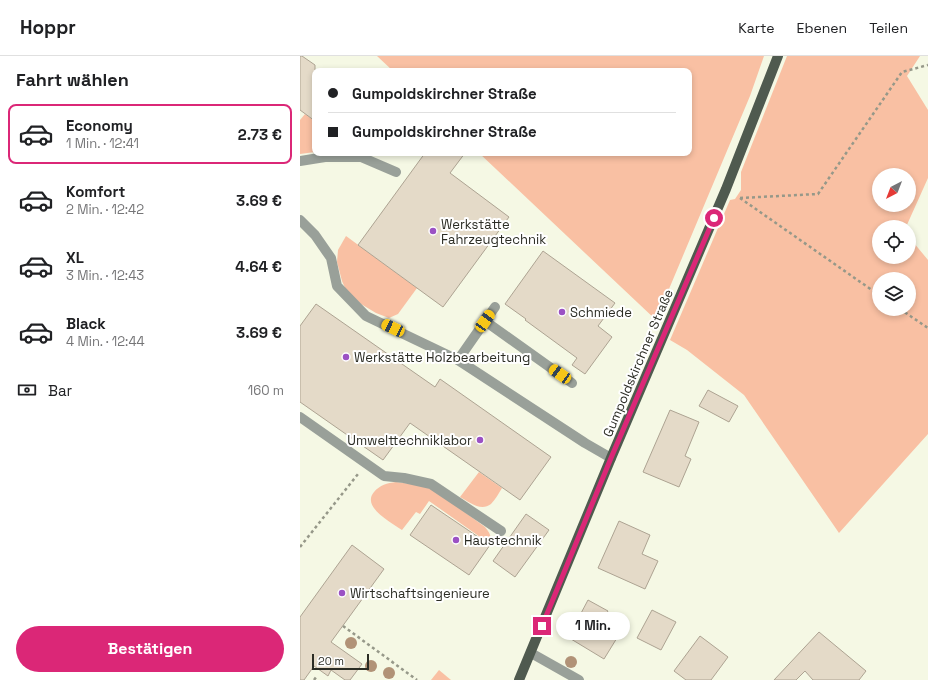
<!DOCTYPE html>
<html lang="de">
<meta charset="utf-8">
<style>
:root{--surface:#fff;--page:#f2f2f2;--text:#202124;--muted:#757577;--line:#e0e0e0;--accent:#db2777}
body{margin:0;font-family:"Space Grotesk",sans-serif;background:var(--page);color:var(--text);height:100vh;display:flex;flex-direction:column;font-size:15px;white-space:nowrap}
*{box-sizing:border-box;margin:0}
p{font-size:13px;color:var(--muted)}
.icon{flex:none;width:22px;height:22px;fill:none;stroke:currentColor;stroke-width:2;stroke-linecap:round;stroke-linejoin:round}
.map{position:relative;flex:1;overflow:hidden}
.details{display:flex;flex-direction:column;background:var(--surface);width:300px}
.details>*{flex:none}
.hud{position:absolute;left:12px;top:12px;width:380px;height:88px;border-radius:8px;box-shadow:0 2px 6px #0003;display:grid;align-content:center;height:88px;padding:0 16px;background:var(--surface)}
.needle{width:26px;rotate:222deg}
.controls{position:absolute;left:572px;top:112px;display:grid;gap:8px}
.controls a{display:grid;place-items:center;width:44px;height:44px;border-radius:50%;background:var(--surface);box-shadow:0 2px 6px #0003;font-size:20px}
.scale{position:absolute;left:12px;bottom:10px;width:57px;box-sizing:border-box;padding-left:4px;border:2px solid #2b2c24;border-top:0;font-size:11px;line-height:14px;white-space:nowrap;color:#2b2c24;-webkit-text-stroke:3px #fff;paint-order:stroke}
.end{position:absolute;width:18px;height:18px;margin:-9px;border:5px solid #db2777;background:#fff;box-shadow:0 0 0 2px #fff}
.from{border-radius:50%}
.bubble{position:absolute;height:28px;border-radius:14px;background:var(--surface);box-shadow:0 2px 6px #0003;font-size:13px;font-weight:700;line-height:28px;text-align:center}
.car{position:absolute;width:12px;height:24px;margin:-12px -6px;border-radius:5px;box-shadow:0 0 3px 1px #0007;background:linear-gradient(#f5c518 24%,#345 0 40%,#f5c518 0 76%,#345 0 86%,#f5c518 0)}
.hud b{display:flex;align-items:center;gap:14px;height:38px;font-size:15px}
.hud b+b{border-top:1px solid var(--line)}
.hud i{width:10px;height:10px;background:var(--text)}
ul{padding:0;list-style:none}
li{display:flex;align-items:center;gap:12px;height:60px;margin:0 8px 6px;padding:0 8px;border:2px solid transparent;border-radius:8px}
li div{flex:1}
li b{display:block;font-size:15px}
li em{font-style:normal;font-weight:700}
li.on{border-color:var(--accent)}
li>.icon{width:36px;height:36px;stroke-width:1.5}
h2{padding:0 16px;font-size:18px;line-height:48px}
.pay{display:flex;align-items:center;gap:10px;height:44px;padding:0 16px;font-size:15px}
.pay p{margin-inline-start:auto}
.cta{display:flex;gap:8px;margin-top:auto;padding:8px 16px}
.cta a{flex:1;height:46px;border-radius:24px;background:var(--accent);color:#fff;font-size:16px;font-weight:700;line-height:46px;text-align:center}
header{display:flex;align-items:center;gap:24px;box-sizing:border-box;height:56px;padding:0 20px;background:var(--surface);border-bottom:1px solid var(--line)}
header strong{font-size:19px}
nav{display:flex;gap:22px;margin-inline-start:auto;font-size:14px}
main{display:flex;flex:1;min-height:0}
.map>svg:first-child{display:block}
</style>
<header>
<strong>Hoppr</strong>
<nav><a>Karte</a><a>Ebenen</a><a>Teilen</a></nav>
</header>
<main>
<section class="details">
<h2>Fahrt wählen</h2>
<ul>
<li class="on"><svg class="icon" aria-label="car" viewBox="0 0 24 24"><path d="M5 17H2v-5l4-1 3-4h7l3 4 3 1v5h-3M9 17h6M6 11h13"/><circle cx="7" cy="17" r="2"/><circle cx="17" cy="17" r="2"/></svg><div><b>Economy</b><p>1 Min. · 12:41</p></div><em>2.73 €</em></li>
<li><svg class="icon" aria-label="car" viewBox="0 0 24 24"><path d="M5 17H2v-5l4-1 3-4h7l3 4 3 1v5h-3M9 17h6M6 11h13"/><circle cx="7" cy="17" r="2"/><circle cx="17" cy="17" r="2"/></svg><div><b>Komfort</b><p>2 Min. · 12:42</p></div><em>3.69 €</em></li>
<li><svg class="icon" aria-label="car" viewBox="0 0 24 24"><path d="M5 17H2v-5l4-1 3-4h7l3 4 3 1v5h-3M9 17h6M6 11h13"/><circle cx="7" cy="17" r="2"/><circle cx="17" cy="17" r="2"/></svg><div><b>XL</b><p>3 Min. · 12:43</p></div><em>4.64 €</em></li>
<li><svg class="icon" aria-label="car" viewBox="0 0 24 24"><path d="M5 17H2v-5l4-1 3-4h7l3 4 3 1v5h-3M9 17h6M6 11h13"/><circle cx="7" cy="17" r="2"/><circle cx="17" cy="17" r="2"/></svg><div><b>Black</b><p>4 Min. · 12:44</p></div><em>3.69 €</em></li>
</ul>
<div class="pay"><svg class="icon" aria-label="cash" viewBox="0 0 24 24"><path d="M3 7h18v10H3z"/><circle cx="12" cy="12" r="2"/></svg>Bar<p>160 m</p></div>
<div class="cta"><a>Bestätigen</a></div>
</section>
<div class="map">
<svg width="628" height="624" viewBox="0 0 628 624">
<rect width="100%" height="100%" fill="#f5f8e4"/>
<g fill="#f9c0a3" fill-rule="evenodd">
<path d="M 77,0 L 464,0 L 450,40 L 356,264 L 179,97 L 389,97 L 389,15 L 93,15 Z"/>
<path d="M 487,0 L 620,0 L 607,20 L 628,54 L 628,122 L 606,171 L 579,171 L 579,201 L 609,201 L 609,181 L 628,204 L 628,378 L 539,477 L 444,339 L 387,294 L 370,284 L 430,144 L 435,143 L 441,134 L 441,116 ZM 579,119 L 609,119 L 609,149 L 579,149 ZM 579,223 L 609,223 L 609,253 L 579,253 Z"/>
<path d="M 5,58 L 15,65 L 15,96 L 0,98 L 0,64 Z"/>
<path d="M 46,180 L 117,232 L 98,258 L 89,262 L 76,257 L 61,248 L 46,234 L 42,225 L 37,206 L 38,194 Z"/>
<path d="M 179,416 L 202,432 C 199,437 195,444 191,448 C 181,456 169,446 160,441 Z"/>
<path d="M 96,426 L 126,430 L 136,435 L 185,471 C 190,477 192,481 190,488 L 129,445 L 120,458 L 116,456 L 102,474 C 92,467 61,451 74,436 C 80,429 87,427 96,426 Z"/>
<path d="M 139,614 L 151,624 L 131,624 Z"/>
</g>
<g fill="#e4dac8" stroke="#ada392">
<path d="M 0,0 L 2,0 L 15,9 L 15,65 L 0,54 Z"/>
<path d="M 125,97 L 165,97 L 150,117 L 209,161 L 143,251 L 58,189 Z"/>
<path d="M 243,195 L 315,247 L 298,270 L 312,281 L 285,318 L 272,309 L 277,302 L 225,264 L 226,263 L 205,248 Z"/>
<path d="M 16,248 L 135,331 L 140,323 L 251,401 L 220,444 L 110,367 L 83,404 L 0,346 L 0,270 Z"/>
<path d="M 408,334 L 438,350 L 429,366 L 399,350 Z"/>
<path d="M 370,354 L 399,366 L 385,400 L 391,403 L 379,431 L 343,416 Z"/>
<path d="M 131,449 L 190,489 L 169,519 L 110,479 Z"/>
<path d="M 226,458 L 249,474 L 215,521 L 193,505 Z"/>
<path d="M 319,465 L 350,479 L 342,498 L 358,505 L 345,533 L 298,512 Z"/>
<path d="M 52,489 L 84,513 L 31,586 L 62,608 L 50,624 L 45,624 L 31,614 L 28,620 L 14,610 L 4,624 L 0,624 L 0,561 Z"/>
<path d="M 288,544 L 308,555 L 301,566 L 320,577 L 304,603 L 271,583 L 283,563 L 279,561 Z"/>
<path d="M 352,554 L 376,566 L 361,594 L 337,582 Z"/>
<path d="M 519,576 L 566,615 L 559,624 L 513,624 L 505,615 L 496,624 L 474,624 Z"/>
<path d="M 400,580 L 428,601 L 411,624 L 386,624 L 374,615 Z"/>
</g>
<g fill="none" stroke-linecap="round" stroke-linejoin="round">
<g stroke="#969889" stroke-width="2.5" stroke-dasharray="3 3" stroke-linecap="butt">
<path d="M 440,142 L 518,138 L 602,16 L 628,9"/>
<path d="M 440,142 L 579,239"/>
<path d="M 600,253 L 628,272"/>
<path d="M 0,491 L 58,418"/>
<path d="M 43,570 L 117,624"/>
<path d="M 14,624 L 17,620"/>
</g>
<g stroke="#99a099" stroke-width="10">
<path d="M 0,105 L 25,101 L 61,101 L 96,116"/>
<path d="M 0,164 L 15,179 L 31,202 L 37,230 L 66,260 L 158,304 L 285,387 L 311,402"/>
<path d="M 185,265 L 272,327"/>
<path d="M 158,304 L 195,251"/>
<path d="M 0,361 L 84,420 L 104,422 L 131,428 L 201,475"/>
<path d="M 231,597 L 279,624"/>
</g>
<path stroke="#4f5a4f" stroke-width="10" d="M 219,624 L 311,402 L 426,133 L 478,0"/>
</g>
<g fill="#b19277">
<circle cx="51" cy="587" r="6"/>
<circle cx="271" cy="606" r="6"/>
<circle cx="71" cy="610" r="6"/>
<circle cx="89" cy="617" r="6"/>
</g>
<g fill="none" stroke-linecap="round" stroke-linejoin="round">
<path stroke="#db2777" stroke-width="5" d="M 242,570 L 311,402 L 414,162"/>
</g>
<g fill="#9b51c4" stroke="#fff" stroke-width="1.5">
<circle cx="133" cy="175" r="4"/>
<circle cx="262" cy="256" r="4"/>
<circle cx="46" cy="301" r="4"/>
<circle cx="180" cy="384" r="4"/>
<circle cx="156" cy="484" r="4"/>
<circle cx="42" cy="537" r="4"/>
</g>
<g text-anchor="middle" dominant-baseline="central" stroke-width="4" stroke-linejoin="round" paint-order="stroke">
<g font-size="13" fill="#2b2c24" stroke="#fff" text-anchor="start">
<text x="141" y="168">Werkstätte<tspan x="141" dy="15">Fahrzeugtechnik</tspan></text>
<text x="270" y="256">Schmiede</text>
<text x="54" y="301">Werkstätte Holzbearbeitung</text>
<text x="172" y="384" text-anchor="end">Umwelttechniklabor</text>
<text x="164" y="484">Haustechnik</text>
<text x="50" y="537">Wirtschaftsingenieure</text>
</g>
<g font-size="13" fill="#2b2c24" stroke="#fff">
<text transform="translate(338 307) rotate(-67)">Gumpoldskirchner Straße</text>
</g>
</g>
</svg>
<div class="controls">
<a><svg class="needle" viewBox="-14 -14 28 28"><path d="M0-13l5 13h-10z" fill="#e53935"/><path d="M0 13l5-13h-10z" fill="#757577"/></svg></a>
<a><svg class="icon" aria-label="locate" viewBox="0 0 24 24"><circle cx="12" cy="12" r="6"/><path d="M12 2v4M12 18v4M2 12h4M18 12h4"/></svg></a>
<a><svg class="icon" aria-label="layers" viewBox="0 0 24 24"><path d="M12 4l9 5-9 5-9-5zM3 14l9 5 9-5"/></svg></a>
</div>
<div class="scale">20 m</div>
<i class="end from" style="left:414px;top:162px"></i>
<i class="end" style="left:242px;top:570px"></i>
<div class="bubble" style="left:256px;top:556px;width:74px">1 Min.</div>
<i class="car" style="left:185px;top:265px;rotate:35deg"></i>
<i class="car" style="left:93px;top:272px;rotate:295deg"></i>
<i class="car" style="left:260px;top:318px;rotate:305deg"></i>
<div class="hud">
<b><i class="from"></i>Gumpoldskirchner Straße</b>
<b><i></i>Gumpoldskirchner Straße</b>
</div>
</div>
</main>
